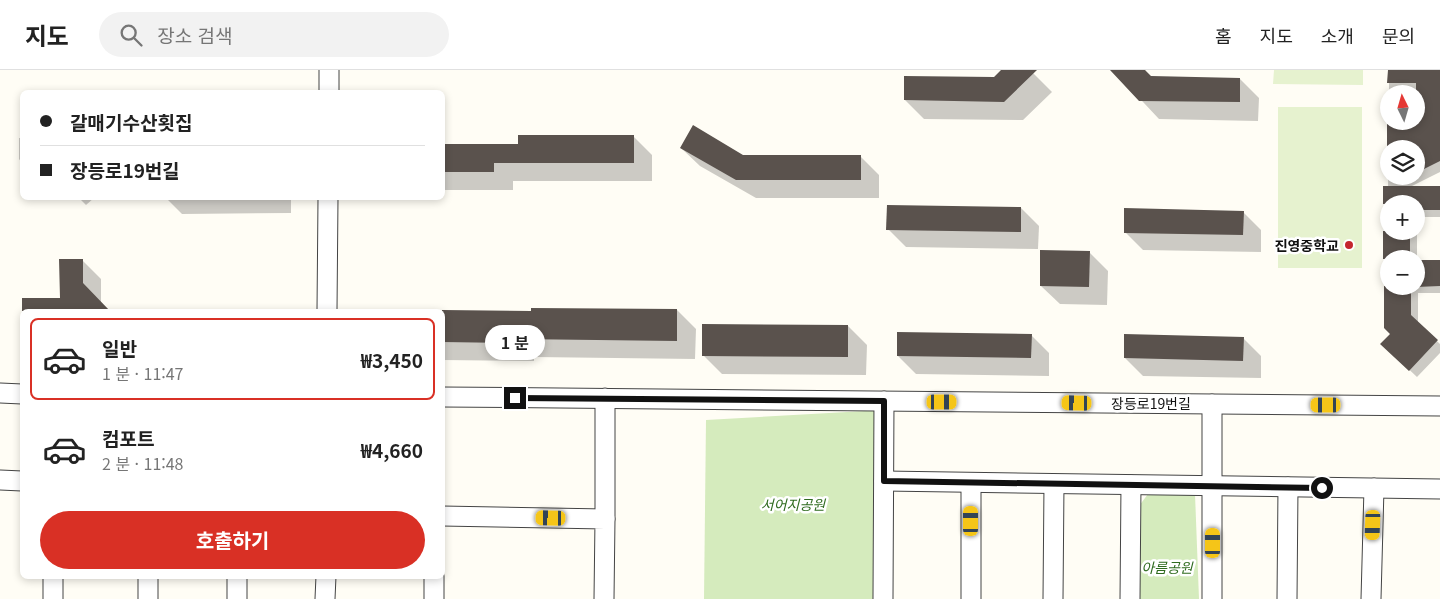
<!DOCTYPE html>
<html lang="ko">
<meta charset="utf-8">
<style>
:root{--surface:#fff;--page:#f2f2f2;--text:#222;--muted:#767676;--line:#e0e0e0;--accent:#d93025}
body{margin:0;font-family:Georgia,"Noto Sans KR",serif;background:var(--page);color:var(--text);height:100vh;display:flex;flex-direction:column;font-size:19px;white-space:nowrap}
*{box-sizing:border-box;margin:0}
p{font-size:16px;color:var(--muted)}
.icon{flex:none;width:28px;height:28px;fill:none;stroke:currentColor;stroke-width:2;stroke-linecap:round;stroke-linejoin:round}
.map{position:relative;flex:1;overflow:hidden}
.sheet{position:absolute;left:20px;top:239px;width:425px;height:270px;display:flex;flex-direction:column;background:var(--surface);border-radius:8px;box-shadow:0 2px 8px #0003}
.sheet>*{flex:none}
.guide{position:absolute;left:20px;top:20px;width:425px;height:110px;border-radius:8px;box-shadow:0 2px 8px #0003;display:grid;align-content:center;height:110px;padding:0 20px;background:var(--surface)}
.needle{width:32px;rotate:355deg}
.controls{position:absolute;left:1380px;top:15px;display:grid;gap:10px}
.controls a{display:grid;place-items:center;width:45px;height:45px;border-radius:50%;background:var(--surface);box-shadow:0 2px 8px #0003;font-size:25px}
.end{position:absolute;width:22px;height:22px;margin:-11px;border:6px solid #111;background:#fff;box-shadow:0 0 0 2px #fff}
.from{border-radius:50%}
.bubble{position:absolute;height:35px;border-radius:18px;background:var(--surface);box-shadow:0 2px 8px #0003;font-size:16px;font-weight:700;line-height:35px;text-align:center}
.car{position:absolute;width:15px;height:30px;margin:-15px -8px;border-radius:6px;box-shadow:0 0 4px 1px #0007;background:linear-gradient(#f5c518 24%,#345 0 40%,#f5c518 0 76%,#345 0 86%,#f5c518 0)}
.guide b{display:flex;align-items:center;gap:18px;height:48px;font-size:19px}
.guide b+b{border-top:1px solid var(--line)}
.guide i{width:12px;height:12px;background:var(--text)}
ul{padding:9px 0 0;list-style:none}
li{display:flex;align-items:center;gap:15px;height:82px;margin:0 10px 8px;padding:0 10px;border:2px solid transparent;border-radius:8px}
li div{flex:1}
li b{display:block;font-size:19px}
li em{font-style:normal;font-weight:700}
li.active{border-color:var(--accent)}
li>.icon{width:45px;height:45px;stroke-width:1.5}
.button{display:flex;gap:10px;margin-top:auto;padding:10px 20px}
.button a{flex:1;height:58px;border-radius:30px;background:var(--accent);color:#fff;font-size:20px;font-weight:700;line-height:58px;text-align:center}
header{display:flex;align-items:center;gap:30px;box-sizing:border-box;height:70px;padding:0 25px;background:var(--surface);border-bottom:1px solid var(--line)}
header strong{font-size:24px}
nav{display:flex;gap:28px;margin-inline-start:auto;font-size:18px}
.search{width:350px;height:45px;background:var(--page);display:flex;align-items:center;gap:12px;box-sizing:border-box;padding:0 18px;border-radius:28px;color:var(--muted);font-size:19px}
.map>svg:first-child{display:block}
</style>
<header>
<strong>지도</strong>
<div class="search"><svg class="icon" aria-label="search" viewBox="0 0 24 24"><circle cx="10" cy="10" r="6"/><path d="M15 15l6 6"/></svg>장소 검색</div>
<nav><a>홈</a><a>지도</a><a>소개</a><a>문의</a></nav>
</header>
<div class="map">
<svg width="1440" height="529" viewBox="0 0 1440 529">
<rect width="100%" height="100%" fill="#fffdf5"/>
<g fill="#d5ebbd">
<path d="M 883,340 L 878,529 L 704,529 L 706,350 Z"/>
<path d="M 1148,424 L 1195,424 L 1199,529 L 1136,529 L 1136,440 Z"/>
</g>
<g fill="#e6f2cf">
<path d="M 1274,0 L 1363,0 L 1363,15 L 1273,14 Z"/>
<rect x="1278" y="37" width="84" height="161"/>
</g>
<g fill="#0003" fill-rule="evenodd">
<path d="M 1003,0 L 1030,0 L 1052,22 L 1023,50 L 924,49 L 905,30 L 994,8 Z"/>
<path d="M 1113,0 L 1144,0 L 1151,8 L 1240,9 L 1259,28 L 1258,51 L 1159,49 Z"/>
<path d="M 1389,0 L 1440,0 L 1440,102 L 1410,117 L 1440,117 L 1440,147 L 1417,147 L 1417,191 L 1440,191 L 1440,223 L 1418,223 L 1418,253 L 1440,274 L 1440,283 L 1417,307 L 1382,274 L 1391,264 L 1385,257 L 1385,117 L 1388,117 L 1389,34 L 1389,51 L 1416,51 L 1416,24 L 1389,24 ZM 1389,79 L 1416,79 L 1416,106 L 1389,106 ZM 1389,134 L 1416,134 L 1416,161 L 1389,161 ZM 1389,189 L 1416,189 L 1416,216 L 1389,216 Z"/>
<path d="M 633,66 L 652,85 L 652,111 L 513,111 L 513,120 L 442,120 L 442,75 L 519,75 Z"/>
<path d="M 19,68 L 22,68 L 22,93 L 19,89 Z"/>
<path d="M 681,78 L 743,86 L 860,86 L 879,105 L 879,128 L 756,128 L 700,96 Z"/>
<path d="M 79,128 L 94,128 L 86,135 Z"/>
<path d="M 166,128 L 291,128 L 291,143 L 182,144 Z"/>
<path d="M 1021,138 L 1039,156 L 1038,179 L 906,177 L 888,159 Z"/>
<path d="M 1243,142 L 1261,160 L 1261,182 L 1143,180 L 1125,162 Z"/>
<path d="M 1089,182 L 1108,201 L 1107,235 L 1060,234 L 1041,216 Z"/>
<path d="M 82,190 L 101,209 L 101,233 L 109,241 L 23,241 L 23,229 L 61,229 Z"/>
<path d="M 677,240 L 696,259 L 695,289 L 534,287 L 534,291 L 442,290 L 442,242 L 532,242 Z"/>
<path d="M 848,256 L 867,275 L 866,305 L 722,304 L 703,285 Z"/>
<path d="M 1031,265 L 1049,283 L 1049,306 L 916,304 L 898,286 Z"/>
<path d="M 1243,268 L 1261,286 L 1261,308 L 1143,306 L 1125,288 Z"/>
</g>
<g fill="#5a524d">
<path d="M 1001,0 L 1037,0 L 1004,32 L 904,30 L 904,6 L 994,7 Z"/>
<path d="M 1110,0 L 1145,0 L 1151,6 L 1240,8 L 1240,32 L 1139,31 Z"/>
<path d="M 1388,0 L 1440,0 L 1440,91 L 1416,103 L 1416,79 L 1387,79 L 1387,51 L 1416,51 L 1416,13 L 1387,13 Z"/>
<path d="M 693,55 L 743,85 L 861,85 L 861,110 L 736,110 L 680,78 Z"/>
<path d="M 518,65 L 634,65 L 634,93 L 494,93 L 494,102 L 442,102 L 442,74 L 518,74 Z"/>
<path d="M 1383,116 L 1440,116 L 1440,140 L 1416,140 L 1416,134 L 1383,134 Z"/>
<path d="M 887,135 L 1021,137 L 1021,162 L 886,160 Z"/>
<path d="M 1124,138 L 1244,141 L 1243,165 L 1124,163 Z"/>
<rect x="1383" y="161" width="27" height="28"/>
<path d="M 1040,180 L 1090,181 L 1089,217 L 1040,216 Z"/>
<path d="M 59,189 L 83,189 L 83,213 L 110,241 L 22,241 L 22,228 L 60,228 Z"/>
<path d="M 1416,190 L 1440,190 L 1440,216 L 1416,217 Z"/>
<path d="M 1384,216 L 1411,216 L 1411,245 L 1438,270 L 1409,301 L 1380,274 L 1390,264 L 1384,258 Z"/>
<path d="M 531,238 L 677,239 L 677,271 L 516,269 L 516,273 L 442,272 L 442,240 L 531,241 Z"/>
<path d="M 702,254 L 848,255 L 848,287 L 702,286 Z"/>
<path d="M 897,262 L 1032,264 L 1031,288 L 897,286 Z"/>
<path d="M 1124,264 L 1244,267 L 1243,291 L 1124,288 Z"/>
</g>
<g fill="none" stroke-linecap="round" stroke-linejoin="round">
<defs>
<g id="minor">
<path d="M 329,22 L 329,0"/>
<path d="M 327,241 L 328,128"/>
<path d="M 0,323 L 22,324"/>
<path d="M 442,327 L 1440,336"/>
<path d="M 1212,334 L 1212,529"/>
<path d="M 0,410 L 22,411"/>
<path d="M 884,411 L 1440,419"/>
<path d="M 442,446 L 605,449 L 604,529"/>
<path d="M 605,449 L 605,328"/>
<path d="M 53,529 L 53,506"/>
<path d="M 148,529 L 148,506"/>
<path d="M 237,529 L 237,506"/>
<path d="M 325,529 L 326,506"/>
<path d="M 434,529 L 434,506"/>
<path d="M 883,529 L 884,331"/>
<path d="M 971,529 L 971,413"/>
<path d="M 1053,529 L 1054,414"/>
<path d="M 1130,529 L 1131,415"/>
<path d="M 1287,529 L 1288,417"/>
<path d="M 1371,529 L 1374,418"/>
</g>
</defs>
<use href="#minor" stroke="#444" stroke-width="21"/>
<use href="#minor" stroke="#fff" stroke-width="19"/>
</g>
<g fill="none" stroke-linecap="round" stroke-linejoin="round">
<path stroke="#111" stroke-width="6" d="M 515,328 L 884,331 L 884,411 L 1322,418"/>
</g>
<circle fill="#c4262e" stroke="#fff" stroke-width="2" cx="1349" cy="175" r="5"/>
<g text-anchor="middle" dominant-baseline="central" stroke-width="5" stroke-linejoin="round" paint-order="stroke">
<g font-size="14" font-weight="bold" fill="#111" stroke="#fff" text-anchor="end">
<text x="1339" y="175">진영중학교</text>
</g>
<g font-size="14" fill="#111" stroke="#fff">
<text x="1151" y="333">장등로19번길</text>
</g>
<g font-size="14" font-style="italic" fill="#2f6b1f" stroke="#fff">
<text x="793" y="434">서어지공원</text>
<text x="1167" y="497">아름공원</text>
</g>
</g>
</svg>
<div class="controls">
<a><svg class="needle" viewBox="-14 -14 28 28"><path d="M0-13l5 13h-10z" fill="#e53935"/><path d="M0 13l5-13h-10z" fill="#767676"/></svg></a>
<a><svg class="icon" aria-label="layers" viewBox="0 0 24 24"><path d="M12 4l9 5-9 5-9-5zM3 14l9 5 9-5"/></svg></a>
<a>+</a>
<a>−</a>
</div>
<i class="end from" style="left:1322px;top:418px"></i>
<i class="end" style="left:515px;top:328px"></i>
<div class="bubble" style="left:485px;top:255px;width:60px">1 분</div>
<i class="car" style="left:942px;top:332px;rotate:90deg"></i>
<i class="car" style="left:1077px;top:333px;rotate:271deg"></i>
<i class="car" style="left:1326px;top:335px;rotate:270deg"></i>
<i class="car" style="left:551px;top:448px;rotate:271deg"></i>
<i class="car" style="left:971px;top:451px;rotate:0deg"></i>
<i class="car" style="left:1373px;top:455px;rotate:182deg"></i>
<i class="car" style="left:1213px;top:473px;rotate:0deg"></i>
<div class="guide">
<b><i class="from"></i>갈매기수산횟집</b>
<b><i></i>장등로19번길</b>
</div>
<section class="sheet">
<ul>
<li class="active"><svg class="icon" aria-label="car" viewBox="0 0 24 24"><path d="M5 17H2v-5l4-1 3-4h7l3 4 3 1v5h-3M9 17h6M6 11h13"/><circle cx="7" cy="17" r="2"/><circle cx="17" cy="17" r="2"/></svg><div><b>일반</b><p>1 분 · 11:47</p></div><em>₩3,450</em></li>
<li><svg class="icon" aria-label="car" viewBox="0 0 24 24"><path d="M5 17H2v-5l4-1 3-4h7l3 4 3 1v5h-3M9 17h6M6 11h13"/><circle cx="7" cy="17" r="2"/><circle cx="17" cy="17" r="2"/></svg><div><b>컴포트</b><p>2 분 · 11:48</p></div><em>₩4,660</em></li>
</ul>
<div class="button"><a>호출하기</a></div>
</section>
</div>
